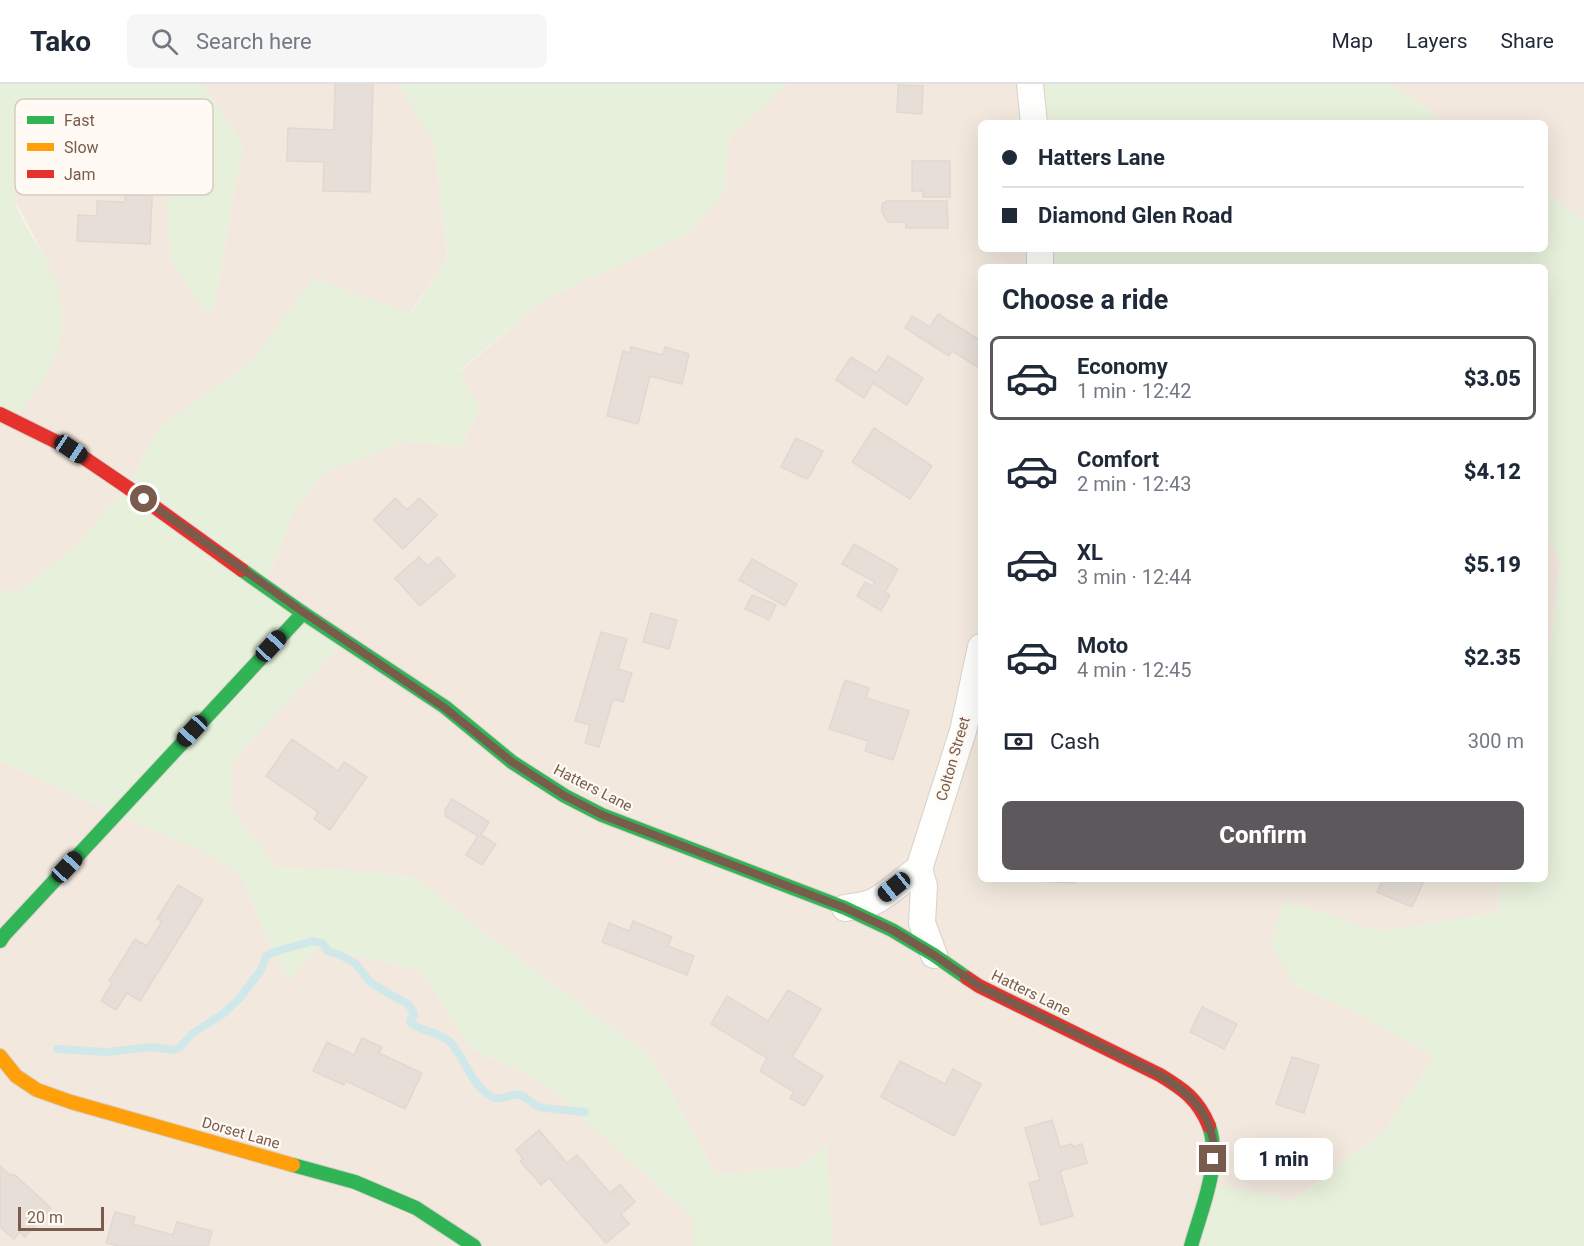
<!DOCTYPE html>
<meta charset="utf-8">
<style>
:root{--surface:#fff;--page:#f6f6f7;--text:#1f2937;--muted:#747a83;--line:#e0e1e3;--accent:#5c585b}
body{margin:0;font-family:Roboto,sans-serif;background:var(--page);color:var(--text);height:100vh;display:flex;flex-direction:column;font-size:22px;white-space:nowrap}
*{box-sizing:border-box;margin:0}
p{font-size:20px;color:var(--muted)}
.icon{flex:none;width:33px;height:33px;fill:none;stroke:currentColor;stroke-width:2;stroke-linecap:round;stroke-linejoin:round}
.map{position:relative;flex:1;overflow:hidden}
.side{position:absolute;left:978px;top:180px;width:570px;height:618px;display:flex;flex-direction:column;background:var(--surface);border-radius:9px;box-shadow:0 6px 24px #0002}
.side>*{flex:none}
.banner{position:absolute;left:978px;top:36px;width:570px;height:132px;border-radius:9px;box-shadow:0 6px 24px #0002;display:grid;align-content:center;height:132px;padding:0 24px;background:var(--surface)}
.scale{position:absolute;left:18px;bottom:15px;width:86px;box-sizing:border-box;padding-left:6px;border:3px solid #7a5c4d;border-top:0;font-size:16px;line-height:21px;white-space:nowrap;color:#7a5c4d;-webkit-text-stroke:4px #fffaf3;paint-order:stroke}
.end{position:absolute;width:27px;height:27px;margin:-14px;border:8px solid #7a5c4d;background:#fff;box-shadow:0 0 0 3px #fff}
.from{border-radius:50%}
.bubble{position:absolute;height:42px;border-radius:9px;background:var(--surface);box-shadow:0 6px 24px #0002;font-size:20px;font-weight:800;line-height:42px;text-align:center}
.car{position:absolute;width:18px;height:36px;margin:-18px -9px;border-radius:8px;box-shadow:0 0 4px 2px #0007;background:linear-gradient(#222 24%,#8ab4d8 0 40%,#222 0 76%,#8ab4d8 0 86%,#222 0)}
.banner b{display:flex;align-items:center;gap:21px;height:57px;font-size:22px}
.banner b+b{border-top:2px solid var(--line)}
.banner i{width:15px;height:15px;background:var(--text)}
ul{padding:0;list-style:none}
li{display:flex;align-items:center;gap:18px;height:84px;margin:0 12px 9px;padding:0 12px;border:3px solid transparent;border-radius:9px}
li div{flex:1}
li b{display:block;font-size:22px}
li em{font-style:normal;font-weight:800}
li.current{border-color:var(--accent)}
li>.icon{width:54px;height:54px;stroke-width:1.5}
h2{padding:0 24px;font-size:27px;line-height:72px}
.pay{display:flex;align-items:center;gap:15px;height:66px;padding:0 24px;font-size:22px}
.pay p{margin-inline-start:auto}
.button{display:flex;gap:12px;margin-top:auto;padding:12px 24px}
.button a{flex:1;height:69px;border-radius:9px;background:var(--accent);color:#fff;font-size:24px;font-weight:800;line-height:69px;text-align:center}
header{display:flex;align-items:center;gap:36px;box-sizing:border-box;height:84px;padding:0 30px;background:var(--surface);border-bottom:2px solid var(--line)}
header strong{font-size:28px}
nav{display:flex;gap:33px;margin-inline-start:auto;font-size:21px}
.search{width:420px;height:54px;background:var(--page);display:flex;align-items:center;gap:15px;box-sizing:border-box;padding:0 21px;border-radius:9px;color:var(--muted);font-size:22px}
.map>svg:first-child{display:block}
</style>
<header>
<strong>Tako</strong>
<div class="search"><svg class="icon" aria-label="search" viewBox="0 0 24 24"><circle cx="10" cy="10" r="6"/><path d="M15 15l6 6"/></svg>Search here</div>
<nav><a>Map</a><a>Layers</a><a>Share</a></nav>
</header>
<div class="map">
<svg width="1584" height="1162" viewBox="0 0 1584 1162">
<rect width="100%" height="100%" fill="#f9f5f0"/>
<g fill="#f2e8de">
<path d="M 202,0 L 397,0 L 434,57 L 448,174 L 410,229 L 312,195 L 254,276 L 160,343 L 127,403 L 75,463 L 16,510 L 0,505 L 0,330 L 44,172 L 13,113 L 23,39 L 82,29 L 161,50 L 172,180 L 210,234 L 219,196 L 243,59 Z"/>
<path d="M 787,0 L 1030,0 L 1034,39 L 981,39 L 981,165 L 1040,165 L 1040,183 L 981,183 L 981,795 L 1501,795 L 1498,829 L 1379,848 L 1284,817 L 1295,901 L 1360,930 L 1434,973 L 1386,1045 L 1293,1117 L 1208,1098 L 1191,1162 L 833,1162 L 826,1062 L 798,1083 L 716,1091 L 649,969 L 587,926 L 475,841 L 416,794 L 351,786 L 277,784 L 232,726 L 232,678 L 344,556 L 266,501 L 293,428 L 327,387 L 407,357 L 461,362 L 479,326 L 460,287 L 545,215 L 688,150 L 724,107 L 729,54 Z"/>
<path d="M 1391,0 L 1584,0 L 1584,136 L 1545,108 L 1545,39 L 1448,39 Z"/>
<path d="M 1545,446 L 1561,477 L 1550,566 L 1545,569 Z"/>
<path d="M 0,677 L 148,744 L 200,765 L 241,790 L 266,852 L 289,897 L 319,862 L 420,886 L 471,964 L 543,998 L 693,1134 L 693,1162 L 0,1162 Z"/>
</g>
<g fill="#e7f0db">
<path d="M 0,0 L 202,0 L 243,59 L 219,196 L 210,234 L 172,180 L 160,50 L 82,29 L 23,39 C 21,52 11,107 14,115 C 20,134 34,154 44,172 C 82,243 58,278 14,337 L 0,330 Z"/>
<path d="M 397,0 L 787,0 L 729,54 L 724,107 L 688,150 L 545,215 L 460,286 L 479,326 L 461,362 L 407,357 L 327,387 L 293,428 L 266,501 L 345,556 L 232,678 L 232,725 L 277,784 L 351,786 L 416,794 L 475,841 L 587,926 L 649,969 L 716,1091 L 798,1083 L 826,1062 L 833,1162 L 693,1162 L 693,1134 L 543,998 L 471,964 L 420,886 L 319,862 L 289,897 L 266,852 L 241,790 L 199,765 L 148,744 L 0,677 L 0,505 L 16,510 L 75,463 L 127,403 L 160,343 L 254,276 L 312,194 L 411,229 L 448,174 L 434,58 Z"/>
<path d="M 1030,0 L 1391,0 L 1448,39 L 1034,39 Z"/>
<path d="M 1545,108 L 1584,136 L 1584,1162 L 1191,1162 L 1208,1098 L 1293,1117 L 1386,1045 L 1434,973 L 1360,930 L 1295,901 L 1271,860 L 1284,816 L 1379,848 L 1498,829 L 1501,795 L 1545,795 L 1545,569 L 1550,566 L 1561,478 L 1545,446 L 1545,183 L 1040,183 L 1040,165 L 1545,165 Z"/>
</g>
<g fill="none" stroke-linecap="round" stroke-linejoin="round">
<path stroke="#d0e8ea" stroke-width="8" d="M 57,965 L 107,968 L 152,963 L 173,966 L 180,963 L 192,950 L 224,929 L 240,914 L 261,886 L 266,872 L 274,868 L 313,857 L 322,859 L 328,867 L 340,871 L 355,879 L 370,898 L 384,907 L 408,920 L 414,929 L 414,932 L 411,934 L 410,938 C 418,947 441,948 450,958 C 464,973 469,995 485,1008 C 501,1022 505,1009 519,1011 C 527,1013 532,1019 539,1023 C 545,1025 576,1027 585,1028"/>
</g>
<g fill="#e6ded7" stroke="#e2d8d2" stroke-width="1.5">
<path d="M 335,0 L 373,0 L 370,108 L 323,107 L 324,78 L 287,77 L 288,44 L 334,46 Z"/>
<path d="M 898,1 L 923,2 L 922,30 L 897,28 Z"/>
<path d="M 127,67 L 154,69 L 150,160 L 77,157 L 78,131 L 97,132 L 97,117 L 125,118 Z"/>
<path d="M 912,77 L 950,77 L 950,113 L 923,113 L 923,107 L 912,107 Z"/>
<path d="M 887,117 L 947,117 L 948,144 L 906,144 L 906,138 L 888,138 L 882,128 L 882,120 Z"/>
<path d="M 938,230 L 981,257 L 981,279 L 978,283 L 952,267 L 949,272 L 905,244 L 912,232 L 930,243 Z"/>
<path d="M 631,263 L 663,271 L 665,263 L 689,270 L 682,300 L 650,292 L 638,340 L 607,332 L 623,267 L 630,269 Z"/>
<path d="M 888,272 L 923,294 L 907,321 L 873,299 L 864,314 L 836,296 L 851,273 L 877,289 Z"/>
<path d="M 874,344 L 932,382 L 910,415 L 852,378 Z"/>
<path d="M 796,354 L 823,367 L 809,393 L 806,395 L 781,383 Z"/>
<path d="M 395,414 L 407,426 L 419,414 L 437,431 L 403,465 L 374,436 Z"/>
<path d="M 854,460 L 898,485 L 885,508 L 890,511 L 881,527 L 857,512 L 865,498 L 872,502 L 875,498 L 842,480 Z"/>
<path d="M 419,473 L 428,482 L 438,473 L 455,492 L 421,521 L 419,521 L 395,494 Z"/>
<path d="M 752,475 L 797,500 L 785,522 L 739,496 Z"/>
<path d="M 752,511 L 776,521 L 769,536 L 745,525 Z"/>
<path d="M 651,529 L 677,536 L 669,565 L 643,558 Z"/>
<path d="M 601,548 L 627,555 L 618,585 L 632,589 L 623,618 L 613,615 L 599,663 L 585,659 L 590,641 L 575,637 Z"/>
<path d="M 845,596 L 869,604 L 866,614 L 909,627 L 893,676 L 865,667 L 868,657 L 829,645 Z"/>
<path d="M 292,655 L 338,687 L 344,678 L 367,693 L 330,746 L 314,735 L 318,728 L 266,692 Z"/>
<path d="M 452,715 L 489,738 L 481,751 L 496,760 L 482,781 L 466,771 L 478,752 L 445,732 L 445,726 Z"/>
<path d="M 1035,795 L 1075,795 L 1075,799 L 1035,797 Z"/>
<path d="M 1383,795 L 1425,795 L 1412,823 L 1377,808 Z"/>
<path d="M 178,801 L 203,816 L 140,917 L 127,909 L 116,926 L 101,917 L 112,899 L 109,897 L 135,855 L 147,862 L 162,837 L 157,835 Z"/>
<path d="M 633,837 L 672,853 L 668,862 L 694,872 L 687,891 L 602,858 L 609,839 L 629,847 Z"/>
<path d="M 788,906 L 821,925 L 792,973 L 823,992 L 804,1022 L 790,1014 L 794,1008 L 760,987 L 767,974 L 711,940 L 727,912 L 768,937 Z"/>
<path d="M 1202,923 L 1237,940 L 1224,965 L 1190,948 Z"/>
<path d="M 362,954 L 382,963 L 379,969 L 422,989 L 405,1025 L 346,997 L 344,1001 L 313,987 L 327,958 L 354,971 Z"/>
<path d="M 1292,973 L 1319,981 L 1304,1029 L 1276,1020 Z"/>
<path d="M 900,977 L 945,1000 L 953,985 L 981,1000 L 954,1052 L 881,1013 Z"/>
<path d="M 1052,1036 L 1060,1063 L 1072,1060 L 1073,1063 L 1082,1060 L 1087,1079 L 1060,1087 L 1073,1132 L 1041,1141 L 1029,1099 L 1040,1096 L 1025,1044 Z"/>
<path d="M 539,1046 L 567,1079 L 577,1071 L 610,1109 L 620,1100 L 635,1118 L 621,1130 L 629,1140 L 606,1159 L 549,1094 L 541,1101 L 520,1077 L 523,1075 L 516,1066 Z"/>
<path d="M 0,1082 L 10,1091 L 15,1091 L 51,1124 L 25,1153 L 20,1148 L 14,1155 L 0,1143 Z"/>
<path d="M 115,1128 L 135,1133 L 133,1140 L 173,1151 L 177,1138 L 212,1147 L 208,1162 L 118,1162 L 106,1159 Z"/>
</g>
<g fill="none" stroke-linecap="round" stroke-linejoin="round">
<defs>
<g id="street">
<path d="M 1030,0 L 1034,39"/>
<path d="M 1040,183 L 1040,165"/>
<path d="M 919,785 L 963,647 L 981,563"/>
<path d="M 845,824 C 854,822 865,822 873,818 C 890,810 903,795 919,785 L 924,802 L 922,839 L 934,871"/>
</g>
<g id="fast">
<path d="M 242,486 L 303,529 L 445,623 L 512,678 L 565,712 L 602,731 L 845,824 L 892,846 L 934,871 L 967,894"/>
<path d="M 0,857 L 4,851 L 303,529"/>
<path d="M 293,1081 L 355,1098 L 416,1124 L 474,1162"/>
<path d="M 1191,1162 C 1201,1126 1222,1079 1209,1042"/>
</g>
<path id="slow" d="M 0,972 L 16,992 L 37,1006 L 71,1018 L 293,1081"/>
<g id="jam">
<path d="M 0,330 L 71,365 L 127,403 L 242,486"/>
<path d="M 967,894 L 979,902 L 1160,991 C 1183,1005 1198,1015 1209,1042"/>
</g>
</defs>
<use href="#street" stroke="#d7d1cb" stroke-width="28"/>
<use href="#fast" stroke="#d9d2cb" stroke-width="16"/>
<use href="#slow" stroke="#d9d2cb" stroke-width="16"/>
<use href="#jam" stroke="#d9d2cb" stroke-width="16"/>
<use href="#street" stroke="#fefefd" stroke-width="26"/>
<use href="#fast" stroke="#30b455" stroke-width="14"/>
<use href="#slow" stroke="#ff9f0a" stroke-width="14"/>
<use href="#jam" stroke="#e5322d" stroke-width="14"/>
</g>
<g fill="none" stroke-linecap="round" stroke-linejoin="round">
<path stroke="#7a5c4d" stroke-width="8" d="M 144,415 L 303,528 L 445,624 L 512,678 L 565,712 L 602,731 L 845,824 L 892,846 L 934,871 L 979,902 L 1160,991 C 1186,1007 1207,1023 1213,1056 C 1214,1062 1213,1069 1213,1075"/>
</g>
<g text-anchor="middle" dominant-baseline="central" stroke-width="4.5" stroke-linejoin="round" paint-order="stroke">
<g font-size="15" fill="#7a5c4d" stroke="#fffaf3">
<text transform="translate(953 675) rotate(-74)">Colton Street</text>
<text transform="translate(593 704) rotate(27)">Hatters Lane</text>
<text transform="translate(1031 909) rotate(26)">Hatters Lane</text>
<text transform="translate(241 1049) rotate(16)">Dorset Lane</text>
</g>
</g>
<rect x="15" y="15" width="198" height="96" rx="9" fill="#fffaf3" stroke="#d7cbc1" stroke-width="1.5"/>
<rect x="27" y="32" width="27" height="8" fill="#30b455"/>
<rect x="27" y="59" width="27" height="8" fill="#ff9f0a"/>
<rect x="27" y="86" width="27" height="8" fill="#e5322d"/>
<g font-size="16" fill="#7a5c4d">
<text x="64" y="42">Fast</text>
<text x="64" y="69">Slow</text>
<text x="64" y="96">Jam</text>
</g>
</svg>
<div class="scale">20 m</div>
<i class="end from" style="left:144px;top:415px"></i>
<i class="end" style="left:1213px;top:1075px"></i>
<div class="bubble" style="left:1234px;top:1054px;width:99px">1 min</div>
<i class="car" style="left:71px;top:365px;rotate:124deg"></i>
<i class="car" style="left:271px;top:562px;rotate:43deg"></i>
<i class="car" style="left:192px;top:647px;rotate:223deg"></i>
<i class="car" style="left:67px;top:783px;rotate:43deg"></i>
<i class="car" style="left:894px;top:803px;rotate:231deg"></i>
<div class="banner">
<b><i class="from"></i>Hatters Lane</b>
<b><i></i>Diamond Glen Road</b>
</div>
<section class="side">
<h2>Choose a ride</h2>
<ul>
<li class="current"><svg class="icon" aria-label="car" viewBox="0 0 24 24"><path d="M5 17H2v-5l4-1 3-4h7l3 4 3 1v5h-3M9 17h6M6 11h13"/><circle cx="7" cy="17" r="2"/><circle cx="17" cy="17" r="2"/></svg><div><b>Economy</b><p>1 min · 12:42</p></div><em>$3.05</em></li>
<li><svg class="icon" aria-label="car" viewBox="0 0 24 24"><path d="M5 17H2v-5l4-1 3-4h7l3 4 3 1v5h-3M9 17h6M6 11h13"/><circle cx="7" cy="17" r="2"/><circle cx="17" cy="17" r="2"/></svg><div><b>Comfort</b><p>2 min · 12:43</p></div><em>$4.12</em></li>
<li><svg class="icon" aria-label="car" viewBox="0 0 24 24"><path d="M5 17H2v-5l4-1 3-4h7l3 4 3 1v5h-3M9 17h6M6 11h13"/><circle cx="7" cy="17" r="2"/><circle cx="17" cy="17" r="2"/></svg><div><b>XL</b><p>3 min · 12:44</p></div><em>$5.19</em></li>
<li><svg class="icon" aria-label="car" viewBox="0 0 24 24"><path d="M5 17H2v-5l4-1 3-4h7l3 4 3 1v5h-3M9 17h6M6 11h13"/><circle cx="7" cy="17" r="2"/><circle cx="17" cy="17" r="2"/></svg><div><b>Moto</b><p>4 min · 12:45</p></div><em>$2.35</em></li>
</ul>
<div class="pay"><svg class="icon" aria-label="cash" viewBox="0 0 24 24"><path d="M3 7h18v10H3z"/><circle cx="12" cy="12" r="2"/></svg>Cash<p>300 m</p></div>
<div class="button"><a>Confirm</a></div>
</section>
</div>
